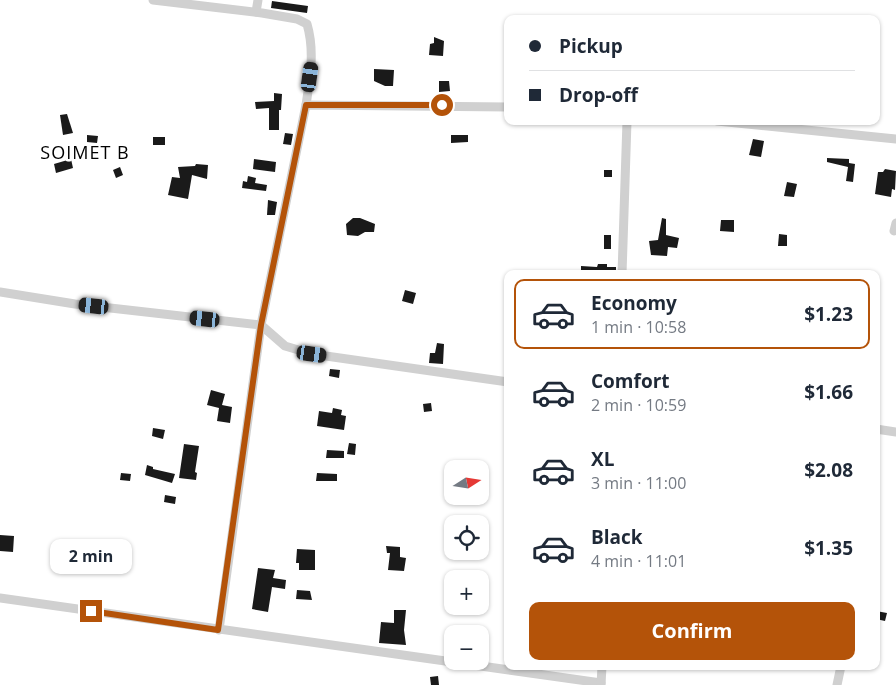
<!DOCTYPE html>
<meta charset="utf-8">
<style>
:root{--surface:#fff;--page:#f2f2f3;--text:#1f2937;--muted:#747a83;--line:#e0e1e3;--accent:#b45309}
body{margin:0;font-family:"Open Sans",sans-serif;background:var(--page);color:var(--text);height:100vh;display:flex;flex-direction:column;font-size:19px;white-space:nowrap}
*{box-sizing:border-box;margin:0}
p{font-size:16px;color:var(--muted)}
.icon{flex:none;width:28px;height:28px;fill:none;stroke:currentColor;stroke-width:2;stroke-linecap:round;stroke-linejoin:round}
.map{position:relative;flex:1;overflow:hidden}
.details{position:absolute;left:504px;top:270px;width:376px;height:400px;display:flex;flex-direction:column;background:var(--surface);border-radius:10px;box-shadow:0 1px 4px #0004}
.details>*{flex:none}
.banner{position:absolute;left:504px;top:15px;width:376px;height:110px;border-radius:10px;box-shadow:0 1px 4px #0004;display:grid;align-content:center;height:110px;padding:0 25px;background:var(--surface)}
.needle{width:32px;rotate:78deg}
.controls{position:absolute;left:444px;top:460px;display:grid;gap:10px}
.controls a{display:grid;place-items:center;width:45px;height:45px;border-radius:10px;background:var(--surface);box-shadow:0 1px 4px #0004;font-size:25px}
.end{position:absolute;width:22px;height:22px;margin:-11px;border:6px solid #b45309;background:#fff;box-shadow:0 0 0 2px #fff}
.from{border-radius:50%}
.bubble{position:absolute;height:35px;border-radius:10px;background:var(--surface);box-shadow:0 1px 4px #0004;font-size:16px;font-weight:700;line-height:35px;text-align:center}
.car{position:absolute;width:15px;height:30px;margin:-15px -8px;border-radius:6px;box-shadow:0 0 4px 1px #0007;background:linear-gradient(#222 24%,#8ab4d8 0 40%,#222 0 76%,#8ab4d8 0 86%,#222 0)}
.banner b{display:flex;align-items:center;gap:18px;height:48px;font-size:19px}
.banner b+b{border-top:1px solid var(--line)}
.banner i{width:12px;height:12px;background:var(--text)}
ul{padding:9px 0 0;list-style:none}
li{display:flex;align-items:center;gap:15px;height:70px;margin:0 10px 8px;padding:0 15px;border:2px solid transparent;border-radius:10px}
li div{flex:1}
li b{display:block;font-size:19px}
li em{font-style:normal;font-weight:700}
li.active{border-color:var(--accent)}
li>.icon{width:45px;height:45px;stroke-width:1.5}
.action{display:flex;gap:10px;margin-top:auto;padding:10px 25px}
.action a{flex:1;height:58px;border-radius:10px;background:var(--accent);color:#fff;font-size:20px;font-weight:700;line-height:58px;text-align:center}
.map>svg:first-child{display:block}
</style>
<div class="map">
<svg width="896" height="685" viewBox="0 0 896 685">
<rect width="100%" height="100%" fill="#fff"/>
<g fill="#1a1a1a">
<path d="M 272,1 L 308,6 L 307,13 L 271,8 Z"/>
<path d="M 434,37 L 444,41 L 443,56 L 429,55 L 430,44 L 434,43 Z"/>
<path d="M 374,69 L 394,70 L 393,86 L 385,86 L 374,81 Z"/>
<path d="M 439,81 L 449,81 L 450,91 L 439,92 Z"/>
<path d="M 274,93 L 282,94 L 281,110 L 279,110 L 279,130 L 269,130 L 269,108 L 256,109 L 255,102 L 274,101 Z"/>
<path d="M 67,114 L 73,133 L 63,135 L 60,115 Z"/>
<path d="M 285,133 L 293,134 L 291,145 L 283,144 Z"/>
<path d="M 87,135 L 98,136 L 97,143 L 87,142 Z"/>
<path d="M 451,135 L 468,135 L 468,142 L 451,143 Z"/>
<rect x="153" y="137" width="12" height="8"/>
<path d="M 753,139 L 764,141 L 761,157 L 749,155 Z"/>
<path d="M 827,158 L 849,159 L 849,163 L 855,164 L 853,182 L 846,181 L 848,167 L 827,162 Z"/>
<path d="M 71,159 L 73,168 L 56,173 L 54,164 Z"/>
<path d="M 254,159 L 276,162 L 275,172 L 253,169 Z"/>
<path d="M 196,164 L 208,165 L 207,179 L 192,175 L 188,199 L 168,195 L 172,177 L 180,178 L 178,167 L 195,166 Z"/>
<path d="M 120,167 L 123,175 L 116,178 L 113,170 Z"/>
<path d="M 885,169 L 896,171 L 895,190 L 892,189 L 891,197 L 875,194 L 878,172 L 883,172 Z"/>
<rect x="604" y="170" width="8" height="7"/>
<path d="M 248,176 L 256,178 L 255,183 L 267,185 L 266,191 L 242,188 L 243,181 L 247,182 Z"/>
<path d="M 787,182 L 797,184 L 794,197 L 784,196 Z"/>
<path d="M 268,200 L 277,202 L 275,215 L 267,215 Z"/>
<path d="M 353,218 L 360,218 L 375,224 L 374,232 L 365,232 L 358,236 L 347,235 L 346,224 Z"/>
<path d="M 662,218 L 666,219 L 666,235 L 679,238 L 677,248 L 668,247 L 667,256 L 651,255 L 649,241 L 658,240 Z"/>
<path d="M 721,220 L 734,220 L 734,232 L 720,231 Z"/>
<path d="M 779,234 L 787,235 L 787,246 L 778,246 Z"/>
<rect x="604" y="235" width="7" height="14"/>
<path d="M 598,264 L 607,264 L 607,267 L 616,267 L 616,274 L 597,274 L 581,270 L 581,266 L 597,267 Z"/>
<path d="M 405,290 L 416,293 L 413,304 L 402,301 Z"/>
<path d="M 437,343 L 444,344 L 443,364 L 429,363 L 430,353 L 435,353 Z"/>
<path d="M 330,369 L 340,370 L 339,378 L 329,376 Z"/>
<path d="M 211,390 L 225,394 L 222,405 L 232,407 L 230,423 L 217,421 L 219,408 L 207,405 Z"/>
<path d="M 431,403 L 432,411 L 424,412 L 423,404 Z"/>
<path d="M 333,408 L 342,410 L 341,415 L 346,416 L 344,430 L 317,426 L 319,411 L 332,413 Z"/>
<path d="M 153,428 L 165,430 L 163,439 L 152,436 Z"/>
<path d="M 349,443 L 356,444 L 355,455 L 347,454 Z"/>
<path d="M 184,444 L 199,446 L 195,472 L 197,473 L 196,480 L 179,478 Z"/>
<path d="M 327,450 L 344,451 L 344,458 L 326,458 Z"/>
<path d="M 147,465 L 153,467 L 153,469 L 175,474 L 172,483 L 145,475 Z"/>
<path d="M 121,473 L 131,474 L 130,481 L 120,480 Z"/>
<path d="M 317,473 L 337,474 L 337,481 L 316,481 Z"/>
<path d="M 165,495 L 176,497 L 175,504 L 164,502 Z"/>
<path d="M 0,535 L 14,536 L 13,552 L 0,551 Z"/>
<path d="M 386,546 L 400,547 L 400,557 L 406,558 L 404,571 L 388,570 L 390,553 L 387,553 Z"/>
<path d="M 297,549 L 315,550 L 315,570 L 299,570 L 299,563 L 296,563 Z"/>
<path d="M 258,568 L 275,570 L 273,578 L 286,580 L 285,589 L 272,587 L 268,612 L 252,609 Z"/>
<path d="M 297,590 L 310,591 L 312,600 L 296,599 Z"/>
<path d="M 394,610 L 406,610 L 404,630 L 406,645 L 379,643 L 381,622 L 394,623 Z"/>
<path d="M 876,611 L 887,613 L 885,621 L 876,619 Z"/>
<path d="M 438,676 L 439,685 L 431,685 L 430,677 Z"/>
</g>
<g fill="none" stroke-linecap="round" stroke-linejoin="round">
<g stroke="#d0d0d0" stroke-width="9">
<path d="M 153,0 L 262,13 L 297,19 L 307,24 C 315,51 310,78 306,105"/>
<path d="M 256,12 L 258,0"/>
<path d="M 717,121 L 896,139"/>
<path d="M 894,231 L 896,223"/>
<path d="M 622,274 L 627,121"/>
<path d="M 0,292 L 75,304 L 261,325 L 285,346 L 312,354 L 508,382"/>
<path d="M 876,429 L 896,432"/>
<path d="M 0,598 L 601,683"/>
<path d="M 219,630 L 261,325 L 306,105 L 508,107"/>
<path d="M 601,685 L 602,666"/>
<path d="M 837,685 L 841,666"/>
</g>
</g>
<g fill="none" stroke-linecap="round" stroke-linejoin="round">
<path stroke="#b45309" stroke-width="6" d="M 91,611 L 218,630 L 261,325 L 306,105 L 442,105"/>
</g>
<g text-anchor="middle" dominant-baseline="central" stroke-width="5" stroke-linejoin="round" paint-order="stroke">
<g font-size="18" letter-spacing="1" fill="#000" stroke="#fff">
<text x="85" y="152">SOIMET B</text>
</g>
</g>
</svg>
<div class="controls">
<a><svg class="needle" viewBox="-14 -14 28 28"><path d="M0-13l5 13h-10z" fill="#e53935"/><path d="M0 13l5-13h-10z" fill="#747a83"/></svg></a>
<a><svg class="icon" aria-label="locate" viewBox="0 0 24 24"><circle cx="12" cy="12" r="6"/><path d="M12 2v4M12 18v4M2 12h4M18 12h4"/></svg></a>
<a>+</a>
<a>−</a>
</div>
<i class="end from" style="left:442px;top:105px"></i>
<i class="end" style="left:91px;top:611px"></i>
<div class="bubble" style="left:50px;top:539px;width:82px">2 min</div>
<i class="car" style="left:310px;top:77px;rotate:8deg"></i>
<i class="car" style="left:94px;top:306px;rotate:276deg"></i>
<i class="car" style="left:205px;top:319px;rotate:276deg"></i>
<i class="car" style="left:312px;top:354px;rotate:98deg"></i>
<div class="banner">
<b><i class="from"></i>Pickup</b>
<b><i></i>Drop-off</b>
</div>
<section class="details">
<ul>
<li class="active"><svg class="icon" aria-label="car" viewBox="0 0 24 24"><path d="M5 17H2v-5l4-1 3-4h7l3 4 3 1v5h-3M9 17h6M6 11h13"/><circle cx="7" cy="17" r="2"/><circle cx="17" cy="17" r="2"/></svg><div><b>Economy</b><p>1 min · 10:58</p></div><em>$1.23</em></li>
<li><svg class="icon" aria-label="car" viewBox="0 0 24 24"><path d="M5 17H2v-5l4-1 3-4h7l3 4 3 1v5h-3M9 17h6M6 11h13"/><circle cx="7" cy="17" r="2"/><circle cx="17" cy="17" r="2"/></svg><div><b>Comfort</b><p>2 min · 10:59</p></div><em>$1.66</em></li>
<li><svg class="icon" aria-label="car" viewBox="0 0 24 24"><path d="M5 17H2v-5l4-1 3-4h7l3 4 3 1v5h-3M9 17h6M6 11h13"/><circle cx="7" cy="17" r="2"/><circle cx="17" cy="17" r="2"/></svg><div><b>XL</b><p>3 min · 11:00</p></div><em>$2.08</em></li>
<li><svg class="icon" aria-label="car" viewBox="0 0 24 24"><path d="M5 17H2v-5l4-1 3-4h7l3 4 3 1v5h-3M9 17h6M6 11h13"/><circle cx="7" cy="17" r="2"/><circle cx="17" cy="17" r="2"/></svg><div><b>Black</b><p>4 min · 11:01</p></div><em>$1.35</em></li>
</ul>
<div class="action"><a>Confirm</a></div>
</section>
</div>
